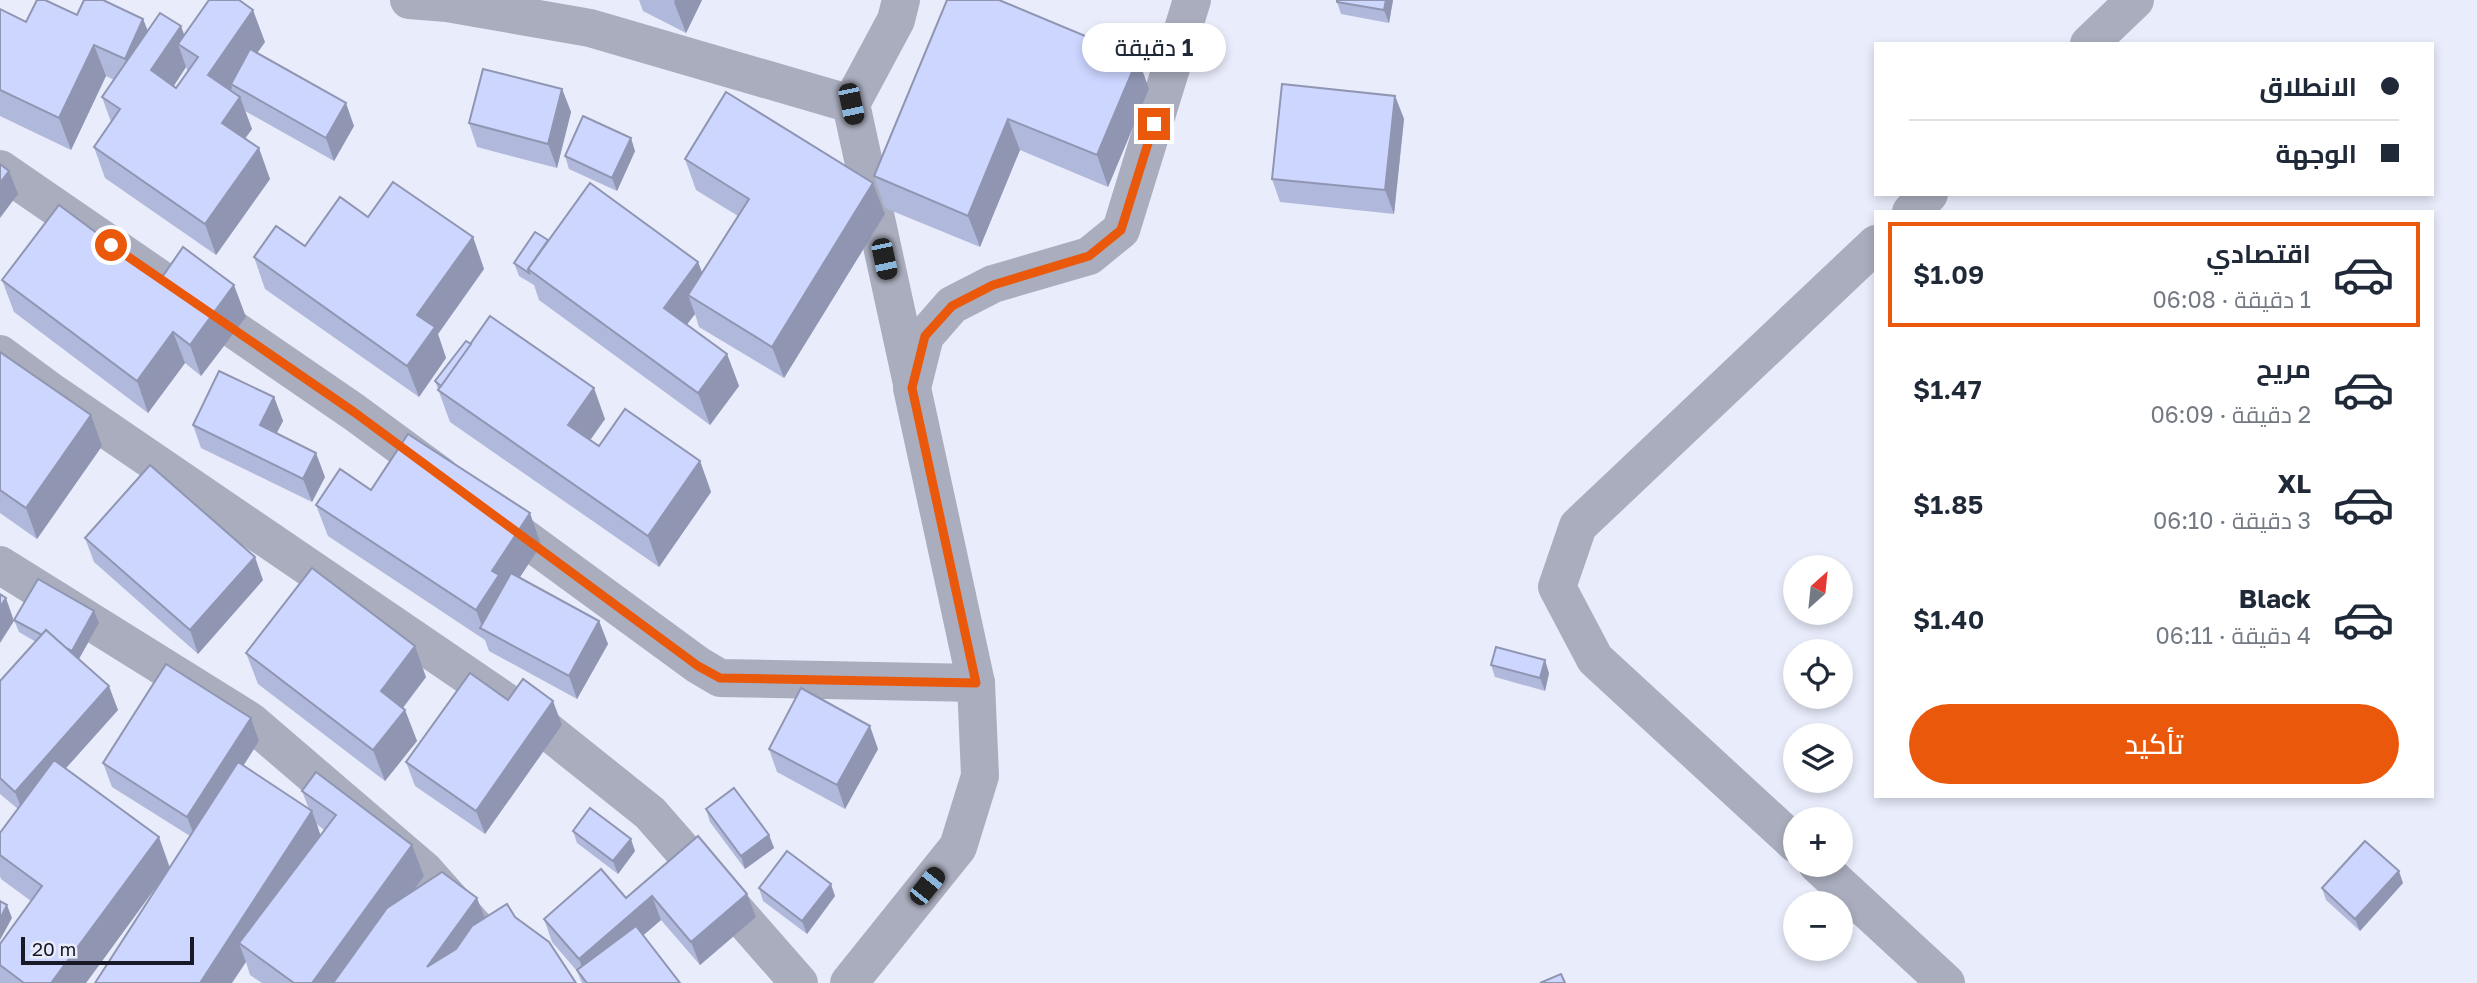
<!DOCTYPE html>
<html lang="ar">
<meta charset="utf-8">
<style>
:root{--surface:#fff;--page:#f6f6f7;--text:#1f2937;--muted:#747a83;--line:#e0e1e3;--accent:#ea580c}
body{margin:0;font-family:"Golos Text",Cairo,sans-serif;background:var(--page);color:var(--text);direction:rtl;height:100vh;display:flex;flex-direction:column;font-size:26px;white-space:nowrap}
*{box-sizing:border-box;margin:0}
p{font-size:23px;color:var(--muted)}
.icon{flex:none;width:38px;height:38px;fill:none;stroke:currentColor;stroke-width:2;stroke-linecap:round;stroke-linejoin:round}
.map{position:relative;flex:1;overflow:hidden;direction:ltr}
.side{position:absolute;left:1874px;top:210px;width:560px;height:588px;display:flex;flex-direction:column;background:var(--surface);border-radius:0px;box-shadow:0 4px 10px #0003;direction:rtl}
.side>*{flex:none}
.hud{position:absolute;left:1874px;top:42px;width:560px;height:154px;border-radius:0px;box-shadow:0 4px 10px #0003;direction:rtl;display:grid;align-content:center;height:154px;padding:0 35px;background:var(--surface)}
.needle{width:46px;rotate:27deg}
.fabs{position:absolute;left:1783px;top:555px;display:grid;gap:14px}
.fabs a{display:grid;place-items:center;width:70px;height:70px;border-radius:50%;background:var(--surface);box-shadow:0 4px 10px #0003;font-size:35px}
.scale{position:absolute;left:21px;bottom:18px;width:173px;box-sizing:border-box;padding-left:7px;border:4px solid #171926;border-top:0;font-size:19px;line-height:24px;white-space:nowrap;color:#171926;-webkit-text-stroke:5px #e9ecfb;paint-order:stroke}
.end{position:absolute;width:32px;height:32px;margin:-16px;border:9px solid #ea580c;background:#fff;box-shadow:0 0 0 4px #fff}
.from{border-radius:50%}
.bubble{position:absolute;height:49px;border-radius:24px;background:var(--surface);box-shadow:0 4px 10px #0003;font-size:23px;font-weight:600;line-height:49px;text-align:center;direction:rtl}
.car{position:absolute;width:21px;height:42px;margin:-21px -10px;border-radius:9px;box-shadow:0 0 5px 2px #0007;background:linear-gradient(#222 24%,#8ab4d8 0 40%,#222 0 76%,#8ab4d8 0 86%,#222 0)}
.hud b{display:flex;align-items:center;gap:24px;height:66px;font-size:26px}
.hud b+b{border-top:2px solid var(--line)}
.hud i{width:18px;height:18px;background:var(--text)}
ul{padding:12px 0 0;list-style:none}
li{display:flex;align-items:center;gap:21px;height:105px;margin:0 14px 10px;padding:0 21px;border:4px solid transparent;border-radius:0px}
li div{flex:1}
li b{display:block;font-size:26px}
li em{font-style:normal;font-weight:600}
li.current{border-color:var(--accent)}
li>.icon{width:63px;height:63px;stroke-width:1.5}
.action{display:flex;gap:14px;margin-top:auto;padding:14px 35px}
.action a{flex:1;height:80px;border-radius:42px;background:var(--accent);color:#fff;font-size:28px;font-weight:600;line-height:80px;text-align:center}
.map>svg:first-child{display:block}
</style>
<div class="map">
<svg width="2477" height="983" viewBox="0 0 2477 983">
<rect width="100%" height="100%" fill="#e9ecfb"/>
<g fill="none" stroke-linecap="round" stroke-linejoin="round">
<g stroke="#a9adbd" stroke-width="38">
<path d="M 409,0 L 447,3 L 590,28 L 851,104 L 911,379"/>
<path d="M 2089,44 L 2135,0"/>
<path d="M 851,104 L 896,20 L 901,0"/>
<path d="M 0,169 L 354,412 L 441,476"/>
<path d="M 1911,212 L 1929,194"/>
<path d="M 0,354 L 53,393 L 540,725 L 650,813 L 799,983"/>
<path d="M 497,518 L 698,665 L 720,678 L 976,683"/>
<path d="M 0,565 L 250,721 L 425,871 L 524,983"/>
<path d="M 1796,844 L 1595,659 L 1557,587 L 1578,526 L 1876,244"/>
<path d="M 1817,864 L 1946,983"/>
<path d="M 849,983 L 958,847 L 980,776 L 976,683 L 912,388 L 925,336 L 952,305 L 993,284 L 1089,256 L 1121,230 L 1192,0"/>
</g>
</g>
<g fill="#b0b8db" fill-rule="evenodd">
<path d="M 639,0 L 702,0 L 686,33 L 643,11 Z"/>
<path d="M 947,0 L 1149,89 L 1108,187 L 1020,150 L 980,247 L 885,208 L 874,176 Z"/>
<path d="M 1393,0 L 1389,23 L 1341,14 L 1337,2 Z"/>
<path d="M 0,9 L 26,22 L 77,15 L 143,19 L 148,31 L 265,42 L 257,53 L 354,126 L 334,161 L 245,111 L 252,129 L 245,138 L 270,179 L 216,255 L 105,178 L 94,147 L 111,122 L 102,97 L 114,80 L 106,76 L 71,150 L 0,116 ZM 186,67 L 188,72 L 176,88 L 174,86 Z"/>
<path d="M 562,89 L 571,112 L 557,168 L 477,147 L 469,123 Z"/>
<path d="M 1395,96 L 1404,119 L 1394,214 L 1280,202 L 1272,179 Z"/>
<path d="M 635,151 L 617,191 L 569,169 L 565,156 Z"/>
<path d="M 685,159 L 873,183 L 885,214 L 784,378 L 699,327 L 695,314 L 687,324 L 727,354 L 739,386 L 710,425 L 539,300 L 534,285 L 519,276 L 514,263 L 548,240 L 698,262 L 702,273 L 738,216 L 696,190 Z"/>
<path d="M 368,217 L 473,237 L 484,269 L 438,334 L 446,358 L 419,397 L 265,289 L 254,257 L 305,246 Z"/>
<path d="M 2,280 L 160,280 L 246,317 L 201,376 L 185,363 L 148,413 L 14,312 Z"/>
<path d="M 471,344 L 605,419 L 590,440 L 599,446 L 700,461 L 711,492 L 659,567 L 450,422 L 435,381 Z"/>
<path d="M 0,352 L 102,446 L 37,539 L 0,513 Z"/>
<path d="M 274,397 L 283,421 L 276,433 L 325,477 L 312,502 L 201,448 L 193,425 Z"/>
<path d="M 371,490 L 541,545 L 519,578 L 599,621 L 608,644 L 577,699 L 489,651 L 485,640 L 328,536 L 316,505 Z"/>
<path d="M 85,538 L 263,580 L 198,654 L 94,562 Z"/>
<path d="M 14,620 L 99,623 L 79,659 L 118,710 L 66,768 L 170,867 L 190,836 L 112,787 L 103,763 L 251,718 L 259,741 L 243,766 L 309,809 L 302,791 L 412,845 L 424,876 L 413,891 L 485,918 L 515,917 L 576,983 L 262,983 L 250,975 L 246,962 L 163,877 L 86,983 L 0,983 L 0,944 L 31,901 L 1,879 L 0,876 L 0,833 L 18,809 L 0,794 L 0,681 L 36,642 L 19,632 ZM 317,824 L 324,830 L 320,835 Z"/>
<path d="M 246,653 L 426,677 L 403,708 L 405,710 L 417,741 L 385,781 L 258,684 Z"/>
<path d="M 1491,665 L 1549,673 L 1545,691 L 1495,677 Z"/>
<path d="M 508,700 L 562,725 L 485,834 L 415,786 L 406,762 Z"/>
<path d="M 769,749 L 878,749 L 845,809 L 777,772 Z"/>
<path d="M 706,809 L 769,835 L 774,848 L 745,869 L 710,822 Z"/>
<path d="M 573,831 L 635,851 L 618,874 L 577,843 Z"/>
<path d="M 698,836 L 756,917 L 700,965 L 661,920 L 643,935 L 680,983 L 582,983 L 577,971 L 552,942 L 544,919 L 626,898 Z"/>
<path d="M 2403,883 L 2360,931 L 2326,900 L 2322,888 Z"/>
<path d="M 759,888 L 835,896 L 807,934 L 763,901 Z"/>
</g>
<g fill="#9096b2">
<path d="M 675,0 L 702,0 L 686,33 L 674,2 Z"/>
<path d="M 1386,0 L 1393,0 L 1389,23 L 1384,10 Z"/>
<path d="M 253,10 L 265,42 L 234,86 L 231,84 L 232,88 L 220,106 L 208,75 Z"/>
<path d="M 143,19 L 155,50 L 136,90 L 125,59 Z"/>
<path d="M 181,26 L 191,53 L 178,44 L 186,67 L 163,102 L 151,70 Z"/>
<path d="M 94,45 L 106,76 L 71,150 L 59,118 Z"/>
<path d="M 1138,58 L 1149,89 L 1108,187 L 1097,155 Z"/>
<path d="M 562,89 L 571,112 L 557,168 L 548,144 Z"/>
<path d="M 1395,96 L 1404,119 L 1394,214 L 1385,190 Z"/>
<path d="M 240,97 L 252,129 L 234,154 L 222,123 Z"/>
<path d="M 346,103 L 354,126 L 334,161 L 326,138 Z"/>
<path d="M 1008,119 L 1020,150 L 980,247 L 968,216 Z"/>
<path d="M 631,138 L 635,151 L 617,191 L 612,178 Z"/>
<path d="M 259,148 L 270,179 L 216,255 L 205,224 Z"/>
<path d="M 9,171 L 18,194 L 0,218 L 0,183 Z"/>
<path d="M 873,183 L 885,214 L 784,378 L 772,347 Z"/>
<path d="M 473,237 L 484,269 L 438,334 L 446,358 L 419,397 L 407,366 L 417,315 Z"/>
<path d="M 698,262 L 710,293 L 688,295 L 695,314 L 676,339 L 664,308 Z"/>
<path d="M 234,285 L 246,317 L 201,376 L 190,345 Z"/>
<path d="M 173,332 L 185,363 L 148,413 L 137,381 Z"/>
<path d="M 727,354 L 739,386 L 710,425 L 698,393 Z"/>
<path d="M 594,388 L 605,419 L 579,456 L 568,425 Z"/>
<path d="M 274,397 L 283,421 L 269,448 L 260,425 Z"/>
<path d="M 91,415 L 102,446 L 37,539 L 26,508 Z"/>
<path d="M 316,453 L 325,477 L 312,502 L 303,479 Z"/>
<path d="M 700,461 L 711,492 L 659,567 L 648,536 Z"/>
<path d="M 530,513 L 541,545 L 507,597 L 483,629 L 476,610 L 492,571 Z"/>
<path d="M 255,557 L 263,580 L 198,654 L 190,630 Z"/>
<path d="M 6,598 L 14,621 L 0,643 L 0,607 Z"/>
<path d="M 94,611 L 99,623 L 76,664 L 72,651 Z"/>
<path d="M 599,621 L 608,644 L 577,699 L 569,676 Z"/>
<path d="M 415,646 L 426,677 L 392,722 L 381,691 Z"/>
<path d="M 1545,660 L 1549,673 L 1545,691 L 1540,678 Z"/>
<path d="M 109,686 L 118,710 L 24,815 L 15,792 Z"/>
<path d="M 553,701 L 562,725 L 485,834 L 476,811 Z"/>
<path d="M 405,710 L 417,741 L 385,781 L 373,750 Z"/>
<path d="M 251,718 L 259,741 L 196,840 L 187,817 Z"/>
<path d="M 870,726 L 878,749 L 845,809 L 837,785 Z"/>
<path d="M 312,811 L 323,842 L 239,943 L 246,962 L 232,983 L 200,983 Z"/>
<path d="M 769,835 L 774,848 L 745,869 L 741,856 Z"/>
<path d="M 159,837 L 170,868 L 86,983 L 51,983 Z"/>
<path d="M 631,839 L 635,851 L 618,874 L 613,861 Z"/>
<path d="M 412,845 L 424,876 L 346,983 L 312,983 Z"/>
<path d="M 2399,871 L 2403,883 L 2360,931 L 2355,919 Z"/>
<path d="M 831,884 L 835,896 L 807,934 L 802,921 Z"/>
<path d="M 747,894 L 756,917 L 700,965 L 691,942 Z"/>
<path d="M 652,896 L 661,920 L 588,983 L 579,959 Z"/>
<path d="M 477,898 L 489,929 L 427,967 Z"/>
<path d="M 7,905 L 12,918 L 0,940 L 0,919 Z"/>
</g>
<g fill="#cdd6ff" stroke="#9096b2" stroke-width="2">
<path d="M 37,0 L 45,0 L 77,15 L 84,0 L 103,0 L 143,19 L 125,59 L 94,45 L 59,118 L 0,90 L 0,9 L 26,22 Z"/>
<path d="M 209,0 L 239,0 L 253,10 L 208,75 L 240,97 L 222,123 L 259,148 L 205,224 L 94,147 L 120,109 L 102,97 L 160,13 L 181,26 L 151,70 L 176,88 L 198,57 L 178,44 Z"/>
<path d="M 947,0 L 999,0 L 1138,58 L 1097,155 L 1008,119 L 968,216 L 874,176 Z"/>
<path d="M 1337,0 L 1386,0 L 1384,10 L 1337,2 Z"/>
<path d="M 250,49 L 346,103 L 326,138 L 231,84 Z"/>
<path d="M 483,69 L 562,89 L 548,144 L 469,123 Z"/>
<path d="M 1282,84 L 1395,96 L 1385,190 L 1272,179 Z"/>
<path d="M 726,92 L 873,183 L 772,347 L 688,295 L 749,199 L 685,159 Z"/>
<path d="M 583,116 L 631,138 L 612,178 L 565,156 Z"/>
<path d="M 0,164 L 9,171 L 0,183 Z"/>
<path d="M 393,182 L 473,237 L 417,315 L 435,327 L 407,366 L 254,257 L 276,226 L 305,246 L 340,197 L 368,217 Z"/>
<path d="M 590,183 L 698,262 L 664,308 L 727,354 L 698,393 L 528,269 Z"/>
<path d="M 59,205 L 160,280 L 183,247 L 234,285 L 190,345 L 173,332 L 137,381 L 2,280 Z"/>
<path d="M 535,232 L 548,240 L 528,269 L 529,273 L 514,263 Z"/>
<path d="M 490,316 L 594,388 L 568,425 L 599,446 L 625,409 L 700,461 L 648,536 L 438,390 Z"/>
<path d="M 466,341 L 471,344 L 441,386 L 435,381 Z"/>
<path d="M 0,352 L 91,415 L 26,508 L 0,490 Z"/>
<path d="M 219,371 L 274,397 L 260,425 L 316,453 L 303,479 L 193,425 Z"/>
<path d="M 408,434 L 530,513 L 492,571 L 499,575 L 476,610 L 316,505 L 340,469 L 371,490 Z"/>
<path d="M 150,465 L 255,557 L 190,630 L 85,538 Z"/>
<path d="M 312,568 L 415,646 L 381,691 L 405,710 L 373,750 L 246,653 Z"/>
<path d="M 511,573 L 599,621 L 569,676 L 480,628 Z"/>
<path d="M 38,579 L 94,611 L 72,651 L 66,648 L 46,630 L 42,635 L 14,620 Z"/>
<path d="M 0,594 L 6,598 L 0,607 Z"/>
<path d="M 46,630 L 109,686 L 15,792 L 0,778 L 0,681 Z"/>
<path d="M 1496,647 L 1545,660 L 1540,678 L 1491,665 Z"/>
<path d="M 166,664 L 251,718 L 187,817 L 103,763 Z"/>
<path d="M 470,673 L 508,700 L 523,679 L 553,701 L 476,811 L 406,762 Z"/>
<path d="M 801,688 L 870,726 L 837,785 L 769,749 Z"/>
<path d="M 54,760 L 159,837 L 51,983 L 24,983 L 0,965 L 0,944 L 42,886 L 0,855 L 0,833 Z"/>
<path d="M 238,762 L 312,811 L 200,983 L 95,983 Z"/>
<path d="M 316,772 L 412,845 L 312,983 L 294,983 L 239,943 L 336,815 L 302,791 Z"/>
<path d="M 734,788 L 769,835 L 741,856 L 706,809 Z"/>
<path d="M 590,808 L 631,839 L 613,861 L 573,831 Z"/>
<path d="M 698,836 L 747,894 L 691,942 L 652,896 L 579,959 L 544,919 L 601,869 L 626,898 Z"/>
<path d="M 2365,841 L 2399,871 L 2355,919 L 2322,888 Z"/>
<path d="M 787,851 L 831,884 L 802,921 L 759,888 Z"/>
<path d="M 442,872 L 477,898 L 427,967 L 456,949 L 472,926 L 507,904 L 515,917 L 549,942 L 576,983 L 333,983 L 387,908 Z"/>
<path d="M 0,901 L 7,905 L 0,919 Z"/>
<path d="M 636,926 L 680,983 L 587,983 L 577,970 Z"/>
<path d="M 1561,974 L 1565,983 L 1540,983 Z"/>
</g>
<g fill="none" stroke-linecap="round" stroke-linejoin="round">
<path stroke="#ea580c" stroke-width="9" d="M 111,245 L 354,412 L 698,666 L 720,678 L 976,683 L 912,388 L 925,336 L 952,306 L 993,285 L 1089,256 L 1121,230 L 1154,124"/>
</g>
</svg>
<div class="fabs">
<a><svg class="needle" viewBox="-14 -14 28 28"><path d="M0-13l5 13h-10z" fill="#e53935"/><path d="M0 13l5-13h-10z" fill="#747a83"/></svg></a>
<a><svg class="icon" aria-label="locate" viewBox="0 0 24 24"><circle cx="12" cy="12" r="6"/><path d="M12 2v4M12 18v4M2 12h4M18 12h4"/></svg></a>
<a><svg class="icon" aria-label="layers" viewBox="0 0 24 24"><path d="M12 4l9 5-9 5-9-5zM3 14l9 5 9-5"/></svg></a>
<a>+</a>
<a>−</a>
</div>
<div class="scale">20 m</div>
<i class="end from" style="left:111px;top:245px"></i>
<i class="end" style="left:1154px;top:124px"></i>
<div class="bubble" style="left:1082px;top:23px;width:144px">1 دقيقة</div>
<i class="car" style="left:851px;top:104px;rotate:168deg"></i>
<i class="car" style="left:884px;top:259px;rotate:168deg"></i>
<i class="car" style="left:927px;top:886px;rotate:39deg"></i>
<div class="hud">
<b><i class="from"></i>الانطلاق</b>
<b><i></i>الوجهة</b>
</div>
<section class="side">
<ul>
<li class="current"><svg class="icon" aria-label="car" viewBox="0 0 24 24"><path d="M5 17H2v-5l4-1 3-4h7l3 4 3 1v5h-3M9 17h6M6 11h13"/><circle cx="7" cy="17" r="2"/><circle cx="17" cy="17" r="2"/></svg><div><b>اقتصادي</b><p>1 دقيقة · 06:08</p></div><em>$1.09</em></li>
<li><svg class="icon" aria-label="car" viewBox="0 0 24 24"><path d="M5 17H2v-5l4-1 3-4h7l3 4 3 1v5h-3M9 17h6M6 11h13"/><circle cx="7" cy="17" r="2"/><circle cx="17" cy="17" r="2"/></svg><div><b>مريح</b><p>2 دقيقة · 06:09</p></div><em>$1.47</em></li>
<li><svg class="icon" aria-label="car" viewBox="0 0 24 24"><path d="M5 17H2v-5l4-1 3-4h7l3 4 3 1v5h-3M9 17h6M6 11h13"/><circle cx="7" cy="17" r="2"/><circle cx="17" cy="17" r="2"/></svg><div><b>XL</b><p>3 دقيقة · 06:10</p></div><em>$1.85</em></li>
<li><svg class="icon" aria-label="car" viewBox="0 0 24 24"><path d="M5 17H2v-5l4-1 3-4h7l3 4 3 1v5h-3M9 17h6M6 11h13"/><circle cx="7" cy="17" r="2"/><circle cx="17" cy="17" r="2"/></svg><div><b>Black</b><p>4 دقيقة · 06:11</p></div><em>$1.40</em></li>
</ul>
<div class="action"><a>تأكيد</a></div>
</section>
</div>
